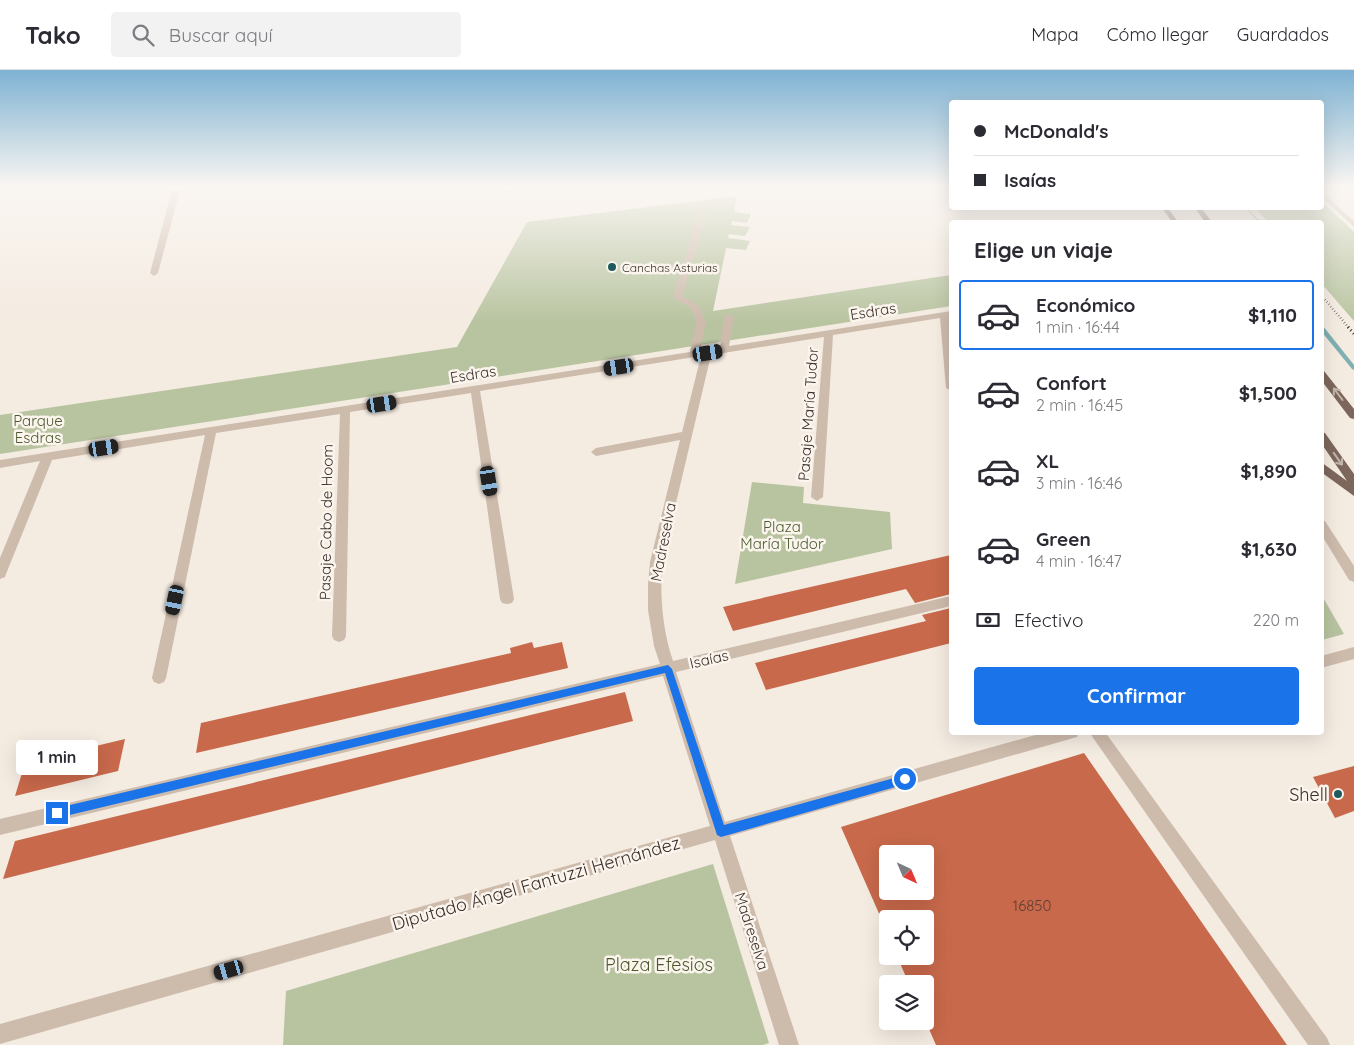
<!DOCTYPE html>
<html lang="es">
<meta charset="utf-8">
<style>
:root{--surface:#fff;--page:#f2f2f3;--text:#2b2b33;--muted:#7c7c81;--line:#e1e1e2;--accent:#1a73e8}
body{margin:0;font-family:Quicksand,sans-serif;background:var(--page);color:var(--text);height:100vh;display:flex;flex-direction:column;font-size:19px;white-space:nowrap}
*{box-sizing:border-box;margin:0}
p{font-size:16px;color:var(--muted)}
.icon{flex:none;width:28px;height:28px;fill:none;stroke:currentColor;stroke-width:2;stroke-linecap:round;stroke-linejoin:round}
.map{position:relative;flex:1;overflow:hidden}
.side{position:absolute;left:949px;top:150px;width:375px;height:515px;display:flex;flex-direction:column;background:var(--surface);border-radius:5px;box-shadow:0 5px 20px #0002}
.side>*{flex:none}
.guide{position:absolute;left:949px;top:30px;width:375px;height:110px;border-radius:5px;box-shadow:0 5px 20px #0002;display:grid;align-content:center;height:110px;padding:0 25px;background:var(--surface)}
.needle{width:32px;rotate:136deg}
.buttons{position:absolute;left:879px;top:775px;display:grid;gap:10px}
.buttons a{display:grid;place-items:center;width:55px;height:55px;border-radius:5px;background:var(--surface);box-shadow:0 5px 20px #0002;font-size:25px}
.end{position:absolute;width:22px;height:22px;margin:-11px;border:6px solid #1a73e8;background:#fff;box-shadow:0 0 0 2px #fff}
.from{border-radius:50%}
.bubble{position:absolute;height:35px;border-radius:5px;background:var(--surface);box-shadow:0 5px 20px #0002;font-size:16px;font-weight:700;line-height:35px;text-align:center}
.car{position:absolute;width:15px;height:30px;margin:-15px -8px;border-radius:6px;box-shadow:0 0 4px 1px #0007;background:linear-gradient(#222 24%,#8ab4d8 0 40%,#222 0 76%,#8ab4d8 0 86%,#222 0)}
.guide b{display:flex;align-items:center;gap:18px;height:48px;font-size:19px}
.guide b+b{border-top:1px solid var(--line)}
.guide i{width:12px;height:12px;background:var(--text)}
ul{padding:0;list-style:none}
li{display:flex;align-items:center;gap:15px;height:70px;margin:0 10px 8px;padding:0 15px;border:2px solid transparent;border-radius:5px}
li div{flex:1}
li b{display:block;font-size:19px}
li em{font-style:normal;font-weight:700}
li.on{border-color:var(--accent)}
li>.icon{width:45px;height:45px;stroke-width:1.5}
h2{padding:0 25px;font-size:22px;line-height:60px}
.pay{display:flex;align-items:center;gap:12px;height:55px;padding:0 25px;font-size:19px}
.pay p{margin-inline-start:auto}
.action{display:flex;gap:10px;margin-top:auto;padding:10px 25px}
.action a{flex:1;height:58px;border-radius:5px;background:var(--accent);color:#fff;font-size:20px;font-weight:700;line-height:58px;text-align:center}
header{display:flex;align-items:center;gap:30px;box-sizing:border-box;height:70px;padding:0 25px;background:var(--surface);border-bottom:1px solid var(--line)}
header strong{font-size:24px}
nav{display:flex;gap:28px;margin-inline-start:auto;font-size:18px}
.search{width:350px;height:45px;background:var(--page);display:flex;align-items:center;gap:12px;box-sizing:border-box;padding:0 18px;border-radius:5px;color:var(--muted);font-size:19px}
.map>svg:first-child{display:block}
</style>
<header>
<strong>Tako</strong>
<div class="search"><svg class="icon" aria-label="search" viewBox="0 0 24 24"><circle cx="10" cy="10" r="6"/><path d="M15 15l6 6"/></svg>Buscar aquí</div>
<nav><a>Mapa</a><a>Cómo llegar</a><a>Guardados</a></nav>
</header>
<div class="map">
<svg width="1354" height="975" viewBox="0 0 1354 975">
<rect width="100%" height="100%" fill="#f4ebe1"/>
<g fill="#b8c4a0">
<path d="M 737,126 L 734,142 L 751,144 L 747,153 L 732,151 L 731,155 L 750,157 L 745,166 L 729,164 L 728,168 L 750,171 L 746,180 L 726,178 L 713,241 L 951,205 L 951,236 L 0,384 L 0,345 L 457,277 L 527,152 Z"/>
<path d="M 1321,130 L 1354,162 L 1354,251 L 1321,213 L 1321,152 L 1268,152 L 1255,138 L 1321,138 Z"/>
<path d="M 752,412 L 804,417 L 803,433 L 890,442 L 892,479 L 735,514 Z"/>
<path d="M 1321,524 L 1344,564 L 1322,570 L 1321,569 Z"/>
<path d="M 713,794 L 769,973 L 763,975 L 283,975 L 286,921 Z"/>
</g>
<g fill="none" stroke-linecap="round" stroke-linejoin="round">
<path fill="#7fb0b2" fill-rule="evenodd" d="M 1321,256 L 1323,256 L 1354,295 L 1354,300 L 1352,299 L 1321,261 Z"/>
</g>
<g fill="#c8694b" fill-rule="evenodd">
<path d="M 951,485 L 951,524 L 915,533 L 906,519 L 733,561 L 723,537 Z"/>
<path d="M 951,538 L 951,573 L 766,620 L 755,593 L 926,551 L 922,545 Z"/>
<path d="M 532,572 L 534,578 L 562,572 L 568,598 L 196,683 L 201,653 L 511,583 L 510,578 Z"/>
<path d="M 625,622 L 633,651 L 3,809 L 15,771 Z"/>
<path d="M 125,669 L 118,701 L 15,726 L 25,693 Z"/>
<path d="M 1084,683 L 1287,975 L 936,975 L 925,950 L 925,914 L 909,914 L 897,886 L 925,886 L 925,849 L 888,849 L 888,864 L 841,757 ZM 888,784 L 925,784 L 925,821 L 888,821 Z"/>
<path d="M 1354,696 L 1354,741 L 1335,748 L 1313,707 Z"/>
</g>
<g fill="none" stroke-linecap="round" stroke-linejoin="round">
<g fill="#cdbbac" fill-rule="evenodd">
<path d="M 173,116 L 181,116 L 158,203 L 154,206 L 150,203 Z"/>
<path d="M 1321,121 L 1354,151 L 1354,157 L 1321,127 Z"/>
<path d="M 700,140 L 707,142 L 682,226 L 699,236 L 706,252 L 700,281 L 720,278 L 724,247 L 729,244 L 734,247 L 729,276 L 951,241 L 951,247 L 949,247 L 951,272 L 951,321 L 946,318 L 940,248 L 833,265 L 823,427 L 817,431 L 811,427 L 824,267 L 711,285 L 662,492 C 660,526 662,558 673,591 L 951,526 L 951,536 L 676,602 L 725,752 L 1046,662 L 1079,662 L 1077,667 L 730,766 L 799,975 L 779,975 L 715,770 L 0,974 L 0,954 L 710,756 L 663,606 L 0,765 L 0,749 L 660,594 L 654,576 L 648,540 L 648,515 L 650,492 L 680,370 L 596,386 L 591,382 L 596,378 L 682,362 L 701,286 L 480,321 L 514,529 L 512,533 L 507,534 L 502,533 L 500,529 L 471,323 L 350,342 L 346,566 L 344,570 L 339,572 L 334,570 L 332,566 L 340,344 L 216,363 L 166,608 L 164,612 L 159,614 L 154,612 L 152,608 L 205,365 L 52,390 L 6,504 L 5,507 L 0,509 L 0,488 L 40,391 L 0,398 L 0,390 L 690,282 L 696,252 L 692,239 L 673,227 Z"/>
<path d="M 1321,450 L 1325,451 L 1354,496 L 1354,512 L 1349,510 L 1321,464 Z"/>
<path d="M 1354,577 L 1354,589 L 1321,598 L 1321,586 Z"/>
<path d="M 1089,662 L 1105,662 L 1327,968 L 1330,975 L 1308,975 Z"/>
</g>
<g fill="#7d675c" fill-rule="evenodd">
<path d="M 1162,138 L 1168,138 L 1178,152 L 1172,152 Z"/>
<path d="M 1195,138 L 1201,138 L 1212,152 L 1205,152 Z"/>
<path d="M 1321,300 L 1324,301 L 1354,339 L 1354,349 L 1350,348 L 1321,310 Z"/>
<path d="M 1321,362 L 1325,363 L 1354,404 L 1354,426 L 1321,402 L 1321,392 L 1347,411 L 1321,373 Z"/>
</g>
<g stroke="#3b302b" stroke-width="2.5" stroke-dasharray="0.5 2.5" stroke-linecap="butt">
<path d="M 1247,138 L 1259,152"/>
<path d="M 1321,225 L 1349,258"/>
</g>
<path stroke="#3b302b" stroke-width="3" stroke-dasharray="1 3" stroke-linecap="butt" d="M 1348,257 L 1354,264"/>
</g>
<defs><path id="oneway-shaft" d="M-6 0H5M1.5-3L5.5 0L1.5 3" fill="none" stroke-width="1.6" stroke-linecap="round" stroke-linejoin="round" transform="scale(1.25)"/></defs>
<g stroke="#c2b5ac">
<use href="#oneway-shaft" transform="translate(1338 324) rotate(-127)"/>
<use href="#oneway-shaft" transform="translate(1338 389) rotate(55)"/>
</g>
<linearGradient id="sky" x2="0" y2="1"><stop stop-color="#7eb2d2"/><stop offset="0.46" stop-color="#faf6f2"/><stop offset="1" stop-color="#faf6f2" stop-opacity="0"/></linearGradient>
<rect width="1354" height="253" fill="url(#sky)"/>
<path fill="#1a73e8" d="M 668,595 L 672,599 L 724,755 L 905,705 L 909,706 L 909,713 L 721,767 L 717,765 L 665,603 L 57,748 L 54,747 L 52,743 L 54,739 L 57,738 Z"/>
<g fill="#1f5a5e" stroke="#fbf5ee" stroke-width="2">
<circle cx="612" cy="197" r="5"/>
<circle cx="1338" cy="724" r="5"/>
</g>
<g text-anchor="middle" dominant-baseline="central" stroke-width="5" stroke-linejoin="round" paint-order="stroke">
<g font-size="12" fill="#3b302b" stroke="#fbf5ee" text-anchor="start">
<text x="622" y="197">Canchas Asturias</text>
</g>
<g font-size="15" fill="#3b302b" stroke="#fbf5ee">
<text transform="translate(873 241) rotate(-9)">Esdras</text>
<text transform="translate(473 304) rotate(-9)">Esdras</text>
<text transform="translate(808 344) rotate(-86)">Pasaje María Tudor</text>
<text transform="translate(326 452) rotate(-89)">Pasaje Cabo de Hoom</text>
<text transform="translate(663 472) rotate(-79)">Madreselva</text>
<text transform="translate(709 589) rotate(-13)">Isaías</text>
<text transform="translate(752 861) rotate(72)">Madreselva</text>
</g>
<g font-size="15" fill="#4a5a2e" stroke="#fbf5ee">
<text x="38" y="350">Parque<tspan x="38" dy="17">Esdras</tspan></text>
<text x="782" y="456">Plaza<tspan x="782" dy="17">María Tudor</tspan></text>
</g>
<g font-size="15" fill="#5e3e33">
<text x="1032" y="835">16850</text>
</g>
<g font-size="18" fill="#3b302b" stroke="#fbf5ee" text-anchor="end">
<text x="1328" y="724">Shell</text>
</g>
<g font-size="18" fill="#3b302b" stroke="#fbf5ee">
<text transform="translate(536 813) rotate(-16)">Diputado Ángel Fantuzzi Hernández</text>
</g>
<g font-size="18" fill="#4a5a2e" stroke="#fbf5ee">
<text x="659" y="894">Plaza Efesios</text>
</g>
</g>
</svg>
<div class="buttons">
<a><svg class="needle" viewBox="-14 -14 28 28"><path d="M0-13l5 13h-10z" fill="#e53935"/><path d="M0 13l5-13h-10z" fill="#7c7c81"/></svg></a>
<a><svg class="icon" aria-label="locate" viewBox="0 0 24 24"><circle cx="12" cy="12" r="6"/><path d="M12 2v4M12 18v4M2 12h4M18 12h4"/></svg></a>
<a><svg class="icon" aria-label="layers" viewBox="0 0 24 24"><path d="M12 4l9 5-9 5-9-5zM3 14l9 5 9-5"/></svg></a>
</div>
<i class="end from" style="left:905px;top:709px"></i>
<i class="end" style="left:57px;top:743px"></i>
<div class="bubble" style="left:16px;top:670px;width:82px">1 min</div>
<i class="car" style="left:708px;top:283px;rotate:81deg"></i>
<i class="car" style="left:619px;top:297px;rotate:261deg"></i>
<i class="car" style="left:382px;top:334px;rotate:81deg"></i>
<i class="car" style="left:104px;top:378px;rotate:81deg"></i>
<i class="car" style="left:489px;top:411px;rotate:171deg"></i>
<i class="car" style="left:175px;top:530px;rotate:192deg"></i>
<i class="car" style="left:229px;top:900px;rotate:254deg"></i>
<div class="guide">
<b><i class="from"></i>McDonald's</b>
<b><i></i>Isaías</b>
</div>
<section class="side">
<h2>Elige un viaje</h2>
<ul>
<li class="on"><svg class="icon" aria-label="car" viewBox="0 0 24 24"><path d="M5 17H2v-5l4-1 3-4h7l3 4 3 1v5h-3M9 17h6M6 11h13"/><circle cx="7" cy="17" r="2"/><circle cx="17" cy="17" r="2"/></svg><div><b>Económico</b><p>1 min · 16:44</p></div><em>$1,110</em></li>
<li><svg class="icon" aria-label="car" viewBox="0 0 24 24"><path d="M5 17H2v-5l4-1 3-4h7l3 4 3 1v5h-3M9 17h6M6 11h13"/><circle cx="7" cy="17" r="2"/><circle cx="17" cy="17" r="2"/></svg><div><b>Confort</b><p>2 min · 16:45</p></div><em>$1,500</em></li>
<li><svg class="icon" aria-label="car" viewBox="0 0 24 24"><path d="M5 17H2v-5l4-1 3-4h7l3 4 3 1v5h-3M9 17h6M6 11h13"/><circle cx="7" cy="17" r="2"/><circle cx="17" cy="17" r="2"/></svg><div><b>XL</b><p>3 min · 16:46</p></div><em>$1,890</em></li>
<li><svg class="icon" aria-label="car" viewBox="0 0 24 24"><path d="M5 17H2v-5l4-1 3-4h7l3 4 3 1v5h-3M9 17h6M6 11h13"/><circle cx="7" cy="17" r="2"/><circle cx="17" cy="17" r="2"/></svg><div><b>Green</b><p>4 min · 16:47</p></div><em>$1,630</em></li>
</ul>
<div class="pay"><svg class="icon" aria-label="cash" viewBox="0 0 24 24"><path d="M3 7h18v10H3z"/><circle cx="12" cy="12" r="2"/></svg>Efectivo<p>220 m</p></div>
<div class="action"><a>Confirmar</a></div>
</section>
</div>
